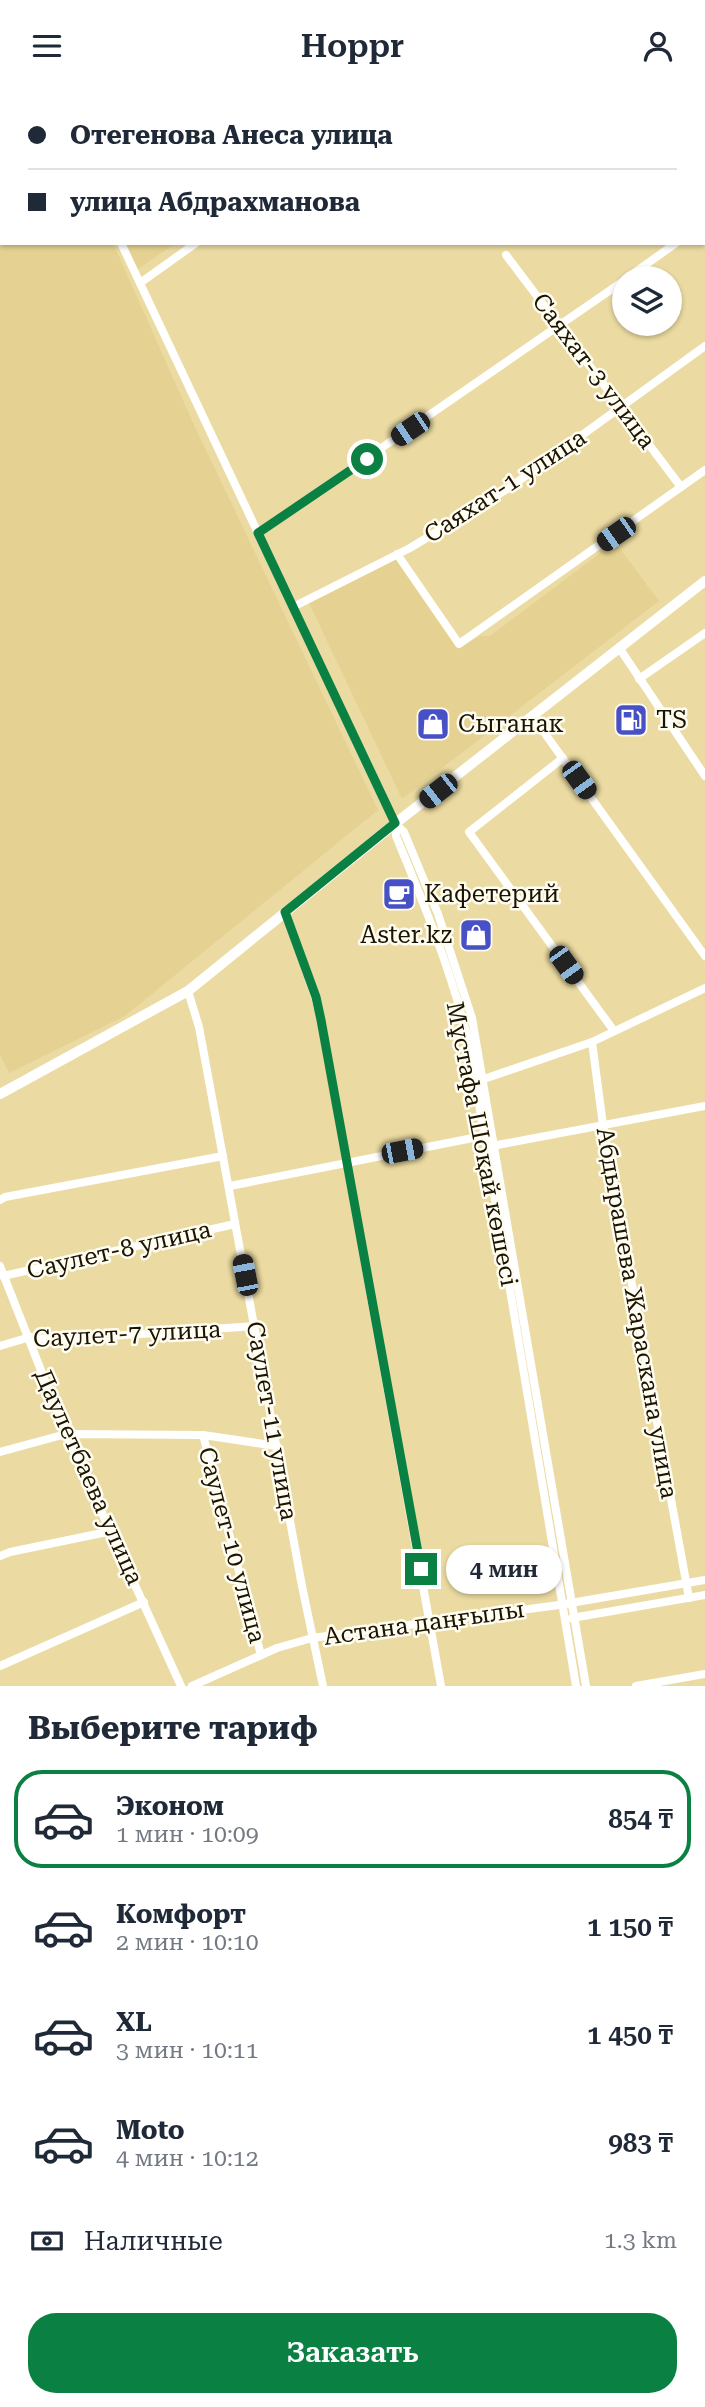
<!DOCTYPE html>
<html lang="ru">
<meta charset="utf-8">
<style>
:root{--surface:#fff;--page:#f6f6f7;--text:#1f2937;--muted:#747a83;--line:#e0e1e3;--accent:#0b8043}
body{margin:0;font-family:"Roboto Serif",serif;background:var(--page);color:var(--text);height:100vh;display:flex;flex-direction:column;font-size:26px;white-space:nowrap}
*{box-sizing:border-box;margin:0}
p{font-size:23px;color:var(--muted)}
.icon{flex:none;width:38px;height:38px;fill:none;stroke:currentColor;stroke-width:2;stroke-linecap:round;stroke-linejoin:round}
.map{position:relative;height:1595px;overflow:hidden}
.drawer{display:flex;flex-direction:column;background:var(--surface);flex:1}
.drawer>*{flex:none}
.guide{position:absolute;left:0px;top:0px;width:705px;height:154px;box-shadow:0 2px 5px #0004;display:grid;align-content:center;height:154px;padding:0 28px;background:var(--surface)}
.fabs{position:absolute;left:612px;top:175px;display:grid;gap:14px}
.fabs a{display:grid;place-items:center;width:70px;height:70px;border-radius:50%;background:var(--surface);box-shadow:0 2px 5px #0004;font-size:35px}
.end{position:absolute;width:32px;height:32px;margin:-16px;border:9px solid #0b8043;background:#fff;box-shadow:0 0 0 4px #fff}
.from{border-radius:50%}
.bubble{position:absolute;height:49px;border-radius:24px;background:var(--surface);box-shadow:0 2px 5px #0004;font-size:23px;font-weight:600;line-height:49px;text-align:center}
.car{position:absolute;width:21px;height:42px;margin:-21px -10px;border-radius:9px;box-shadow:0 0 5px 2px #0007;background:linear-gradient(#222 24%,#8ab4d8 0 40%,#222 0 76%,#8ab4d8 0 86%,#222 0)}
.guide b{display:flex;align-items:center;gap:24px;height:66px;font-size:26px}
.guide b+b{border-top:2px solid var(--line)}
.guide i{width:18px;height:18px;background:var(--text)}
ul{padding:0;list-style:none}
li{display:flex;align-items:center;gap:21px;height:98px;margin:0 14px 10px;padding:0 14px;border:4px solid transparent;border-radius:28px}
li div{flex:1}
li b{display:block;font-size:26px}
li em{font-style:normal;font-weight:600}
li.current{border-color:var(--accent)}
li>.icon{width:63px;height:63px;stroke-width:1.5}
h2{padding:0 28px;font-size:32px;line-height:84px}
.pay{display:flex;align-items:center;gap:18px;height:77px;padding:0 28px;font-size:26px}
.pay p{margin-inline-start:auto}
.button{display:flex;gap:14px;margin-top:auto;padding:14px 28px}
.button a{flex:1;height:80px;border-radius:28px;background:var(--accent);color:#fff;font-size:28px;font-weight:600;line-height:80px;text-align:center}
header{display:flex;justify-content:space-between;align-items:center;height:91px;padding:0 28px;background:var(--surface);font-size:32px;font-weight:600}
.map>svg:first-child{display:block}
</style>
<header><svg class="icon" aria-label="menu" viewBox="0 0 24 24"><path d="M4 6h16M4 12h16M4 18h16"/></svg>Hoppr<svg class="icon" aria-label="person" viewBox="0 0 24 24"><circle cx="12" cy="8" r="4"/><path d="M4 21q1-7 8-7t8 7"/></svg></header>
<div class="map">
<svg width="705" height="1595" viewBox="0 0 705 1595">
<rect width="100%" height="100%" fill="#ebdba2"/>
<g fill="#e5d292">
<path d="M 0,0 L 42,0 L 43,2 L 2,2 L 2,152 L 113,152 L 195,336 L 378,719 L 125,925 L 9,982 L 0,964 Z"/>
<path d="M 56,0 L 384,0 L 382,2 L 56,2 Z"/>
<path d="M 122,152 L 176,152 L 134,181 Z"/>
<path d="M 615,451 L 659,510 L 402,708 L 309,512 L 397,468 L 459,557 L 480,545 L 490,545 Z"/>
</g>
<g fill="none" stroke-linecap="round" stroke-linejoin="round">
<g stroke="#fff" stroke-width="8">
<path d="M 49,0 L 50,2"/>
<path d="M 407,2 L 410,0"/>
<path d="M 704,133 L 705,132"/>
<path d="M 121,152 L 395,732 L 404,741 L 438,823 L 472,927 L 586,1595"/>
<path d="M 506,164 L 681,396"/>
<path d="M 627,187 L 676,152"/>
<path d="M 140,192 L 196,152"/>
<path d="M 258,442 L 625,189"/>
<path d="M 397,463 L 459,553 L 705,379"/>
<path d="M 293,516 L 410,457 L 509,397 L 705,255"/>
<path d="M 620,558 L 705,685"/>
<path d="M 639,588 L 705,542"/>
<path d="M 533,626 L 705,865"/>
<path d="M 563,667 L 469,741 L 614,940"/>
<path d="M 395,732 L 396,745 C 424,813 452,881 469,953 L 576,1595"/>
<path d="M 285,821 L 315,906 L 321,929 L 441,1595"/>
<path d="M 188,900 L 199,936 L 302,1495 L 323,1595"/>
<path d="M 592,951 L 603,1034 L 689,1507"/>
<path d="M 484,988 L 592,951 L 705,897"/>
<path d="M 492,1055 L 705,1015"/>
<path d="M 230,1095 L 488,1044"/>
<path d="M 0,1109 L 5,1106 L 223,1065"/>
<path d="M 0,1175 L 66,1343 L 181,1595"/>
<path d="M 3,1185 L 235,1133"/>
<path d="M 0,1255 L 30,1246 L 54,1249 L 255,1235"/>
<path d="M 203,1344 L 261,1564"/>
<path d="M 0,1361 L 66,1343 L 203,1344 L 277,1355"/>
<path d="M 0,1465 L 10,1461 L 112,1440"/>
<path d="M 572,1527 L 705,1504"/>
<path d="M 0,1575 L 144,1511"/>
<path d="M 192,1595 L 277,1557 L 312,1547 L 559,1514 L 705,1489"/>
<path d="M 636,1595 L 705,1583"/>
</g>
<path stroke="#fff" stroke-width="10" d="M 0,1003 L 188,900 L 392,735 L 705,490"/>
</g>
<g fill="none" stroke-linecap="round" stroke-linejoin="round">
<path stroke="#0b8043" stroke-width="9" d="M 367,368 L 258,442 L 395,732 L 285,821 L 316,906 L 321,929 L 421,1478"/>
</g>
<defs>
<symbol id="fuel-square" viewBox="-11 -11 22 22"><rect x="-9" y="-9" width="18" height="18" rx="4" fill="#4750c5" stroke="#fffcf1"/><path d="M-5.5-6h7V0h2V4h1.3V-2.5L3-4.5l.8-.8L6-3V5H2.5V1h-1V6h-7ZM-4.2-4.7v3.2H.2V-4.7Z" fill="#fff"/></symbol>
<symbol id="shop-square" viewBox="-11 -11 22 22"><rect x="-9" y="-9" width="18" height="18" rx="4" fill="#4750c5" stroke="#fffcf1"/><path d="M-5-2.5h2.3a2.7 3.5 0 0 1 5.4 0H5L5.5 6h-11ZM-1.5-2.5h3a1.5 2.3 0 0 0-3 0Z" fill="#fff"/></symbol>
<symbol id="cafe-square" viewBox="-11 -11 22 22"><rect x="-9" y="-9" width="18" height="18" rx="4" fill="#4750c5" stroke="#fffcf1"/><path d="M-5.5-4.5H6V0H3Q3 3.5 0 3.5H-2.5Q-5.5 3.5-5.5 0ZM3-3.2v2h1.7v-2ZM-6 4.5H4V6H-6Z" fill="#fff"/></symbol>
</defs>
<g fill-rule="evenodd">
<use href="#fuel-square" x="612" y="610" width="38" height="38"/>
<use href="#shop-square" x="414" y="614" width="38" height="38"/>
<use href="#cafe-square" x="380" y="784" width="38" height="38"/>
<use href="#shop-square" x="457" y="825" width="38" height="38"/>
</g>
<g text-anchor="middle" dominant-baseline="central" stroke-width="5" stroke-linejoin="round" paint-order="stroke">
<g font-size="24" fill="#1a1401" stroke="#fffcf1">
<text transform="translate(594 280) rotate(53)">Саяхат-3 улица</text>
<text transform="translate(505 395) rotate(-33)">Саяхат-1 улица</text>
<text transform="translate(482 1053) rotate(79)">Мұстафа Шоқай көшесі</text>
<text transform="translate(119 1159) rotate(-13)">Саулет-8 улица</text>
<text transform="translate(637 1222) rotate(80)">Абдырашева Жараскана улица</text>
<text transform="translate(127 1243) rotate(-3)">Саулет-7 улица</text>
<text transform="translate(272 1330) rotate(80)">Саулет-11 улица</text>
<text transform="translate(89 1386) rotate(66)">Даулетбаева улица</text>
<text transform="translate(232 1454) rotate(75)">Саулет-10 улица</text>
<text transform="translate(424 1532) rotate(-8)">Астана даңғылы</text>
</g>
<g font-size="24" fill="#1a1401" stroke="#fffcf1" text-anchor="start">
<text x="656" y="629">TS</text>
<text x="458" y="633">Сыганак</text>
<text x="424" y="803">Кафетерий</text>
<text x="452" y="844" text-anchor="end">Aster.kz</text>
</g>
</g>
</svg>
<div class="fabs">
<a><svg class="icon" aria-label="layers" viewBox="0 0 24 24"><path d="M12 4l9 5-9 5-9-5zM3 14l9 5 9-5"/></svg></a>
</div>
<i class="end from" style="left:367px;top:368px"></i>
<i class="end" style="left:421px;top:1478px"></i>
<div class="bubble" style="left:446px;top:1454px;width:116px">4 мин</div>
<i class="car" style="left:410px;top:338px;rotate:236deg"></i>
<i class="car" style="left:616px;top:443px;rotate:235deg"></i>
<i class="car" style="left:579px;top:689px;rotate:144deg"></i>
<i class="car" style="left:438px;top:700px;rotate:232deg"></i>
<i class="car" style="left:566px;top:874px;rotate:144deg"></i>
<i class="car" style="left:402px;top:1060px;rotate:79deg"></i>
<i class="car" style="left:245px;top:1184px;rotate:349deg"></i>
<div class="guide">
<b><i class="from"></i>Отегенова Анеса улица</b>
<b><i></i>улица Абдрахманова</b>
</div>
</div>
<section class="drawer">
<h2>Выберите тариф</h2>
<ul>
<li class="current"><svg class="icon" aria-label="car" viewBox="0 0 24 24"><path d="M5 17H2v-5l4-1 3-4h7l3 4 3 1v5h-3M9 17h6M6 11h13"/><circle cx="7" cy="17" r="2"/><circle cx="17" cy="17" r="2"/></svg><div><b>Эконом</b><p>1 мин · 10:09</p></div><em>854 ₸</em></li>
<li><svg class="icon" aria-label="car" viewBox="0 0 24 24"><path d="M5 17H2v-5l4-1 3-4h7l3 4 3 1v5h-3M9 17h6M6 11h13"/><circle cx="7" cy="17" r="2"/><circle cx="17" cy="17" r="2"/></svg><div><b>Комфорт</b><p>2 мин · 10:10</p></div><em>1 150 ₸</em></li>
<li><svg class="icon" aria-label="car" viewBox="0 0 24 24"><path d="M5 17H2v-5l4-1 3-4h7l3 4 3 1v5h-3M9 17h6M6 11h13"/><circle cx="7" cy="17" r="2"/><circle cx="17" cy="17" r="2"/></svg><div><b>XL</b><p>3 мин · 10:11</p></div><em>1 450 ₸</em></li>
<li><svg class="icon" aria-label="car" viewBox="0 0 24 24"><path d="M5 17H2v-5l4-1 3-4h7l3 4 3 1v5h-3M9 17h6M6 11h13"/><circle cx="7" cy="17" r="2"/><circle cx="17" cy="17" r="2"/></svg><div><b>Moto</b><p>4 мин · 10:12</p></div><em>983 ₸</em></li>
</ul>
<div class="pay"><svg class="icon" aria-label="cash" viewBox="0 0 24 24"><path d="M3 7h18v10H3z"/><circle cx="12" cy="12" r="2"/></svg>Наличные<p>1.3 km</p></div>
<div class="button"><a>Заказать</a></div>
</section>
